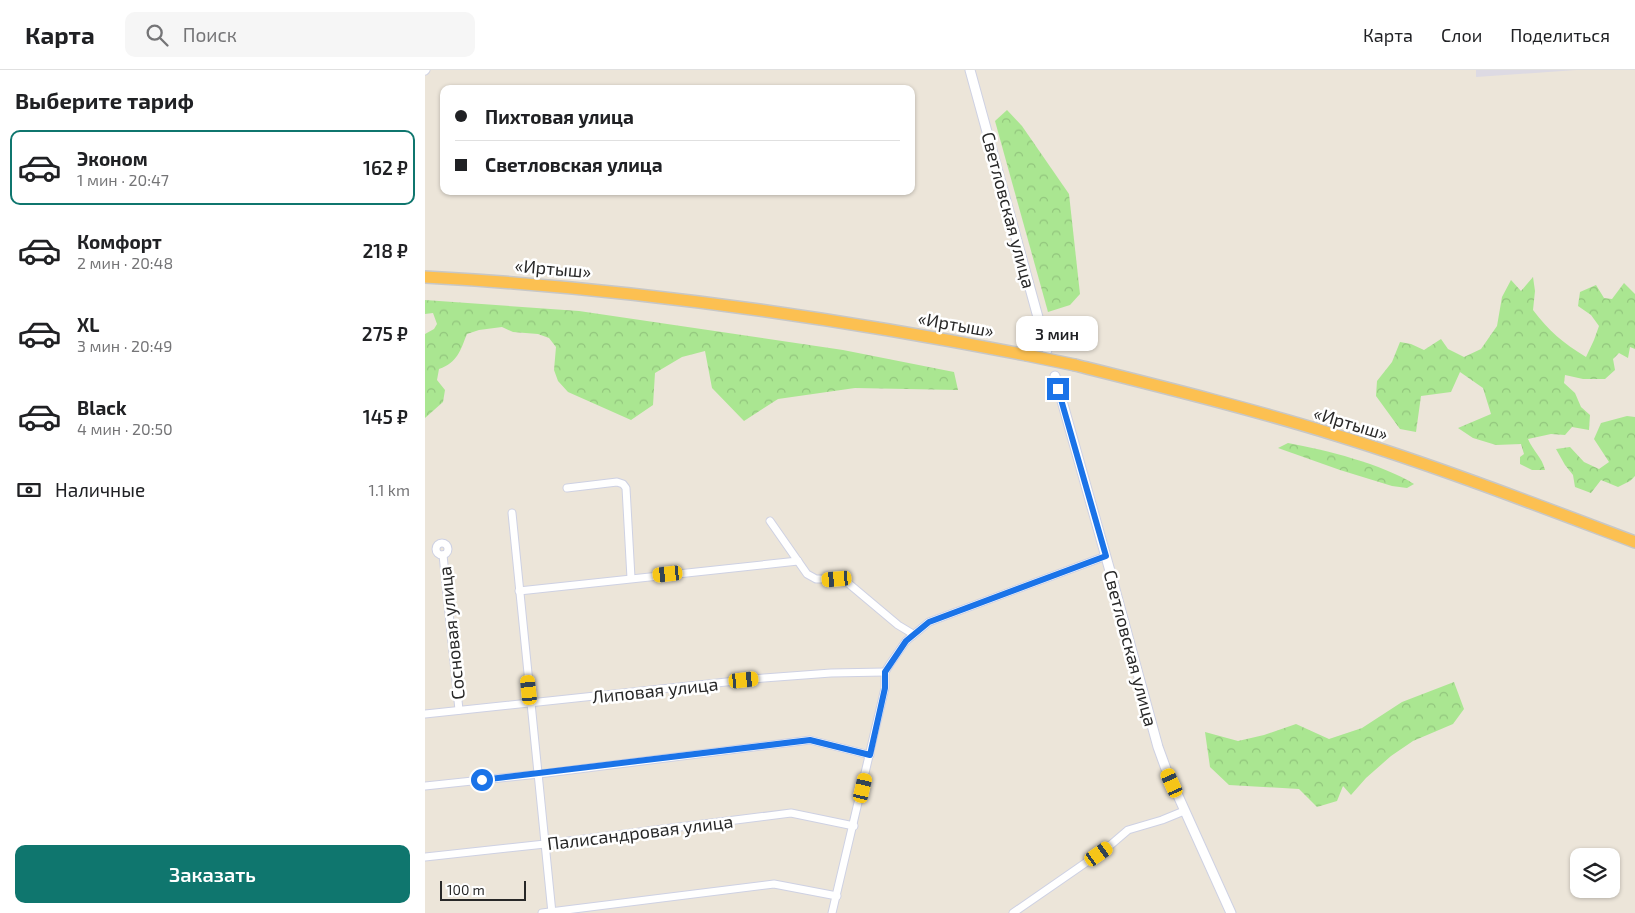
<!DOCTYPE html>
<html lang="ru">
<meta charset="utf-8">
<style>
:root{--surface:#fff;--page:#f6f6f6;--text:#202124;--muted:#757577;--line:#e0e0e0;--accent:#0f766e}
body{margin:0;font-family:"Exo 2",sans-serif;background:var(--page);color:var(--text);height:100vh;display:flex;flex-direction:column;font-size:19px;white-space:nowrap}
*{box-sizing:border-box;margin:0}
p{font-size:16px;color:var(--muted)}
.icon{flex:none;width:28px;height:28px;fill:none;stroke:currentColor;stroke-width:2;stroke-linecap:round;stroke-linejoin:round}
.map{position:relative;flex:1;overflow:hidden}
.sheet{display:flex;flex-direction:column;background:var(--surface);width:425px}
.sheet>*{flex:none}
.hud{position:absolute;left:15px;top:15px;width:475px;height:110px;border-radius:10px;box-shadow:0 1px 4px #0004;display:grid;align-content:center;height:110px;padding:0 15px;background:var(--surface)}
.fabs{position:absolute;left:1145px;top:778px;display:grid;gap:10px}
.fabs a{display:grid;place-items:center;width:50px;height:50px;border-radius:10px;background:var(--surface);box-shadow:0 1px 4px #0004;font-size:25px}
.scale{position:absolute;left:15px;bottom:12px;width:86px;box-sizing:border-box;padding-left:5px;border:2px solid #282828;border-top:0;font-size:14px;line-height:18px;white-space:nowrap;color:#282828;-webkit-text-stroke:4px #fff;paint-order:stroke}
.end{position:absolute;width:22px;height:22px;margin:-11px;border:6px solid #1a73e8;background:#fff;box-shadow:0 0 0 2px #fff}
.from{border-radius:50%}
.bubble{position:absolute;height:35px;border-radius:10px;background:var(--surface);box-shadow:0 1px 4px #0004;font-size:16px;font-weight:600;line-height:35px;text-align:center}
.car{position:absolute;width:15px;height:30px;margin:-15px -8px;border-radius:6px;box-shadow:0 0 4px 1px #0007;background:linear-gradient(#f5c518 24%,#345 0 40%,#f5c518 0 76%,#345 0 86%,#f5c518 0)}
.hud b{display:flex;align-items:center;gap:18px;height:48px;font-size:19px}
.hud b+b{border-top:1px solid var(--line)}
.hud i{width:12px;height:12px;background:var(--text)}
ul{padding:0;list-style:none}
li{display:flex;align-items:center;gap:15px;height:75px;margin:0 10px 8px;padding:0 5px;border:2px solid transparent;border-radius:10px}
li div{flex:1}
li b{display:block;font-size:19px}
li em{font-style:normal;font-weight:600}
li.active{border-color:var(--accent)}
li>.icon{width:45px;height:45px;stroke-width:1.5}
h2{padding:0 15px;font-size:22px;line-height:60px}
.pay{display:flex;align-items:center;gap:12px;height:55px;padding:0 15px;font-size:19px}
.pay p{margin-inline-start:auto}
.cta{display:flex;gap:10px;margin-top:auto;padding:10px 15px}
.cta a{flex:1;height:58px;border-radius:10px;background:var(--accent);color:#fff;font-size:20px;font-weight:600;line-height:58px;text-align:center}
header{display:flex;align-items:center;gap:30px;box-sizing:border-box;height:70px;padding:0 25px;background:var(--surface);border-bottom:1px solid var(--line)}
header strong{font-size:24px}
nav{display:flex;gap:28px;margin-inline-start:auto;font-size:18px}
.search{width:350px;height:45px;background:var(--page);display:flex;align-items:center;gap:12px;box-sizing:border-box;padding:0 18px;border-radius:10px;color:var(--muted);font-size:19px}
main{display:flex;flex:1;min-height:0}
.map>svg:first-child{display:block}
</style>
<header>
<strong>Карта</strong>
<div class="search"><svg class="icon" aria-label="search" viewBox="0 0 24 24"><circle cx="10" cy="10" r="6"/><path d="M15 15l6 6"/></svg>Поиск</div>
<nav><a>Карта</a><a>Слои</a><a>Поделиться</a></nav>
</header>
<main>
<section class="sheet">
<h2>Выберите тариф</h2>
<ul>
<li class="active"><svg class="icon" aria-label="car" viewBox="0 0 24 24"><path d="M5 17H2v-5l4-1 3-4h7l3 4 3 1v5h-3M9 17h6M6 11h13"/><circle cx="7" cy="17" r="2"/><circle cx="17" cy="17" r="2"/></svg><div><b>Эконом</b><p>1 мин · 20:47</p></div><em>162 ₽</em></li>
<li><svg class="icon" aria-label="car" viewBox="0 0 24 24"><path d="M5 17H2v-5l4-1 3-4h7l3 4 3 1v5h-3M9 17h6M6 11h13"/><circle cx="7" cy="17" r="2"/><circle cx="17" cy="17" r="2"/></svg><div><b>Комфорт</b><p>2 мин · 20:48</p></div><em>218 ₽</em></li>
<li><svg class="icon" aria-label="car" viewBox="0 0 24 24"><path d="M5 17H2v-5l4-1 3-4h7l3 4 3 1v5h-3M9 17h6M6 11h13"/><circle cx="7" cy="17" r="2"/><circle cx="17" cy="17" r="2"/></svg><div><b>XL</b><p>3 мин · 20:49</p></div><em>275 ₽</em></li>
<li><svg class="icon" aria-label="car" viewBox="0 0 24 24"><path d="M5 17H2v-5l4-1 3-4h7l3 4 3 1v5h-3M9 17h6M6 11h13"/><circle cx="7" cy="17" r="2"/><circle cx="17" cy="17" r="2"/></svg><div><b>Black</b><p>4 мин · 20:50</p></div><em>145 ₽</em></li>
</ul>
<div class="pay"><svg class="icon" aria-label="cash" viewBox="0 0 24 24"><path d="M3 7h18v10H3z"/><circle cx="12" cy="12" r="2"/></svg>Наличные<p>1.1 km</p></div>
<div class="cta"><a>Заказать</a></div>
</section>
<div class="map">
<svg width="1210" height="843" viewBox="0 0 1210 843">
<defs>
<pattern id="forest-crowns" width="20" height="18" patternUnits="userSpaceOnUse" patternTransform="scale(1.25)"><rect width="20" height="18" fill="#aae691"/><path d="M2 6a3 3 0 1 1 6 0M12 15a3 3 0 1 1 6 0" fill="none" stroke="#92c57d"/></pattern>
</defs>
<rect width="100%" height="100%" fill="#ece5d9"/>
<path fill="#dddae3" d="M 1051,0 L 1151,0 L 1051,7 Z"/>
<g fill="url(#forest-crowns)">
<path d="M 582,40 L 597,56 L 644,124 L 655,224 L 645,235 L 623,242 L 570,51 Z"/>
<path d="M 1108,207 L 1110,221 L 1108,240 C 1124,261 1138,273 1161,287 L 1169,270 L 1174,256 L 1166,245 L 1153,236 L 1155,222 L 1171,215 L 1179,228 L 1187,229 L 1199,213 L 1210,224 L 1210,279 L 1205,277 L 1203,288 L 1194,283 L 1188,289 L 1190,300 L 1180,309 L 1158,309 L 1140,305 L 1139,313 L 1150,323 L 1156,337 L 1165,345 L 1164,360 L 1147,357 L 1140,365 L 1126,364 L 1103,369 C 1108,381 1117,387 1120,400 L 1107,400 L 1095,394 L 1095,387 L 1099,384 L 1096,374 L 1071,375 L 1048,368 L 1033,358 L 1066,344 L 1058,318 L 1035,302 L 1026,322 L 996,326 L 991,362 L 975,359 L 951,326 L 952,311 L 967,292 L 975,272 L 986,274 L 999,280 L 1016,269 L 1023,279 L 1039,287 L 1056,279 L 1072,256 L 1077,227 L 1086,210 L 1096,221 Z"/>
<path d="M 0,230 L 154,241 L 418,280 L 529,302 L 533,320 L 430,318 L 353,329 L 319,351 L 287,318 L 280,281 L 257,287 L 230,303 L 228,335 L 206,350 L 143,322 L 133,311 L 129,300 L 131,277 L 124,268 L 113,264 L 88,262 L 77,257 L 54,260 L 42,264 C 35,281 33,292 14,299 L 12,310 L 20,320 L 18,332 L 0,348 L 0,264 L 9,259 L 12,254 L 8,243 L 0,244 Z"/>
<path d="M 1202,346 L 1210,347 L 1210,406 L 1205,411 L 1193,417 L 1176,410 L 1166,423 L 1150,417 L 1148,405 L 1140,395 L 1131,379 L 1145,377 L 1159,392 L 1174,399 L 1184,392 L 1169,369 L 1176,353 Z"/>
<path d="M 863,373 C 901,380 957,394 989,414 L 982,418 L 967,416 L 915,400 L 853,378 Z"/>
<path d="M 1029,612 L 1039,639 L 1028,654 L 988,671 L 966,686 L 941,708 L 926,725 L 918,716 L 912,731 L 892,737 L 874,719 L 804,715 L 785,697 L 780,662 L 813,671 L 839,665 L 871,654 L 904,669 L 937,658 L 977,632 Z"/>
</g>
<g fill="none" stroke-linecap="round" stroke-linejoin="round">
<defs>
<g id="minor">
<path d="M 0,1 L 1,0"/>
<path d="M 142,418 L 192,412 L 198,414 L 201,418 L 206,508"/>
<path d="M 87,443 L 127,843"/>
<path d="M 345,451 L 382,504 L 391,509 L 412,509 L 423,513 L 473,555 L 488,564"/>
<circle cx="17" cy="479" r="6"/>
<path d="M 18,485 L 34,640"/>
<path d="M 94,521 L 373,491"/>
<path d="M 0,644 L 339,608 L 406,603 L 460,602"/>
<path d="M 0,716 L 114,704 L 385,670 L 445,685"/>
<path d="M 0,787 L 120,774 L 366,743 L 429,756"/>
<path d="M 117,843 L 349,814 L 412,826"/>
<path d="M 407,843 L 460,618 L 460,602 L 465,594 L 481,571 L 504,552 L 681,486"/>
<path d="M 588,843 L 682,778 L 703,760 L 737,750 L 759,741"/>
</g>
<g id="tertiary">
<path d="M 545,0 L 622,280"/>
<path d="M 630,306 L 685,501 L 733,677 L 741,699 L 806,843"/>
</g>
<g id="trunk">
<path d="M 0,207 C 203,218 402,246 601,285"/>
<path d="M 650,295 C 738,317 827,339 914,366 C 1014,397 1112,435 1210,472"/>
</g>
</defs>
<use href="#minor" stroke="#ced1e3" stroke-width="9"/>
<use href="#tertiary" stroke="#ced1e3" stroke-width="11"/>
<use href="#trunk" stroke="#c7c7c7" stroke-width="14"/>
<use href="#minor" stroke="#fff" stroke-width="7"/>
<use href="#tertiary" stroke="#fff" stroke-width="9"/>
<use href="#trunk" stroke="#fcc051" stroke-width="11"/>
<defs>
<path id="trunk-bridge" d="M 601,285 L 650,295"/>
</defs>
<use href="#trunk-bridge" stroke="#c7c7c7" stroke-width="14" stroke-linecap="butt"/>
<use href="#trunk-bridge" stroke="#fcc051" stroke-width="11"/>
</g>
<g fill="none" stroke-linecap="round" stroke-linejoin="round">
<path stroke="#1a73e8" stroke-width="6" d="M 57,710 L 385,670 L 445,685 L 460,618 L 460,602 L 481,571 L 504,552 L 681,486 L 633,319"/>
</g>
<g text-anchor="middle" dominant-baseline="central" stroke-width="5" stroke-linejoin="round" paint-order="stroke">
<g font-size="18" fill="#282828" stroke="#fff">
<text transform="translate(584 140) rotate(75)">Светловская улица</text>
<text transform="translate(128 198) rotate(5)">«Иртыш»</text>
<text transform="translate(531 254) rotate(10)">«Иртыш»</text>
<text transform="translate(926 353) rotate(17)">«Иртыш»</text>
<text transform="translate(26 563) rotate(-96)">Сосновая улица</text>
<text transform="translate(706 578) rotate(75)">Светловская улица</text>
<text transform="translate(230 620) rotate(-6)">Липовая улица</text>
<text transform="translate(215 762) rotate(-7)">Палисандровая улица</text>
</g>
</g>
</svg>
<div class="fabs">
<a><svg class="icon" aria-label="layers" viewBox="0 0 24 24"><path d="M12 4l9 5-9 5-9-5zM3 14l9 5 9-5"/></svg></a>
</div>
<div class="scale">100 m</div>
<i class="end from" style="left:57px;top:710px"></i>
<i class="end" style="left:633px;top:319px"></i>
<div class="bubble" style="left:591px;top:246px;width:82px">3 мин</div>
<i class="car" style="left:243px;top:504px;rotate:264deg"></i>
<i class="car" style="left:412px;top:509px;rotate:265deg"></i>
<i class="car" style="left:319px;top:610px;rotate:84deg"></i>
<i class="car" style="left:104px;top:620px;rotate:354deg"></i>
<i class="car" style="left:747px;top:713px;rotate:336deg"></i>
<i class="car" style="left:438px;top:718px;rotate:13deg"></i>
<i class="car" style="left:674px;top:784px;rotate:55deg"></i>
<div class="hud">
<b><i class="from"></i>Пихтовая улица</b>
<b><i></i>Светловская улица</b>
</div>
</div>
</main>
